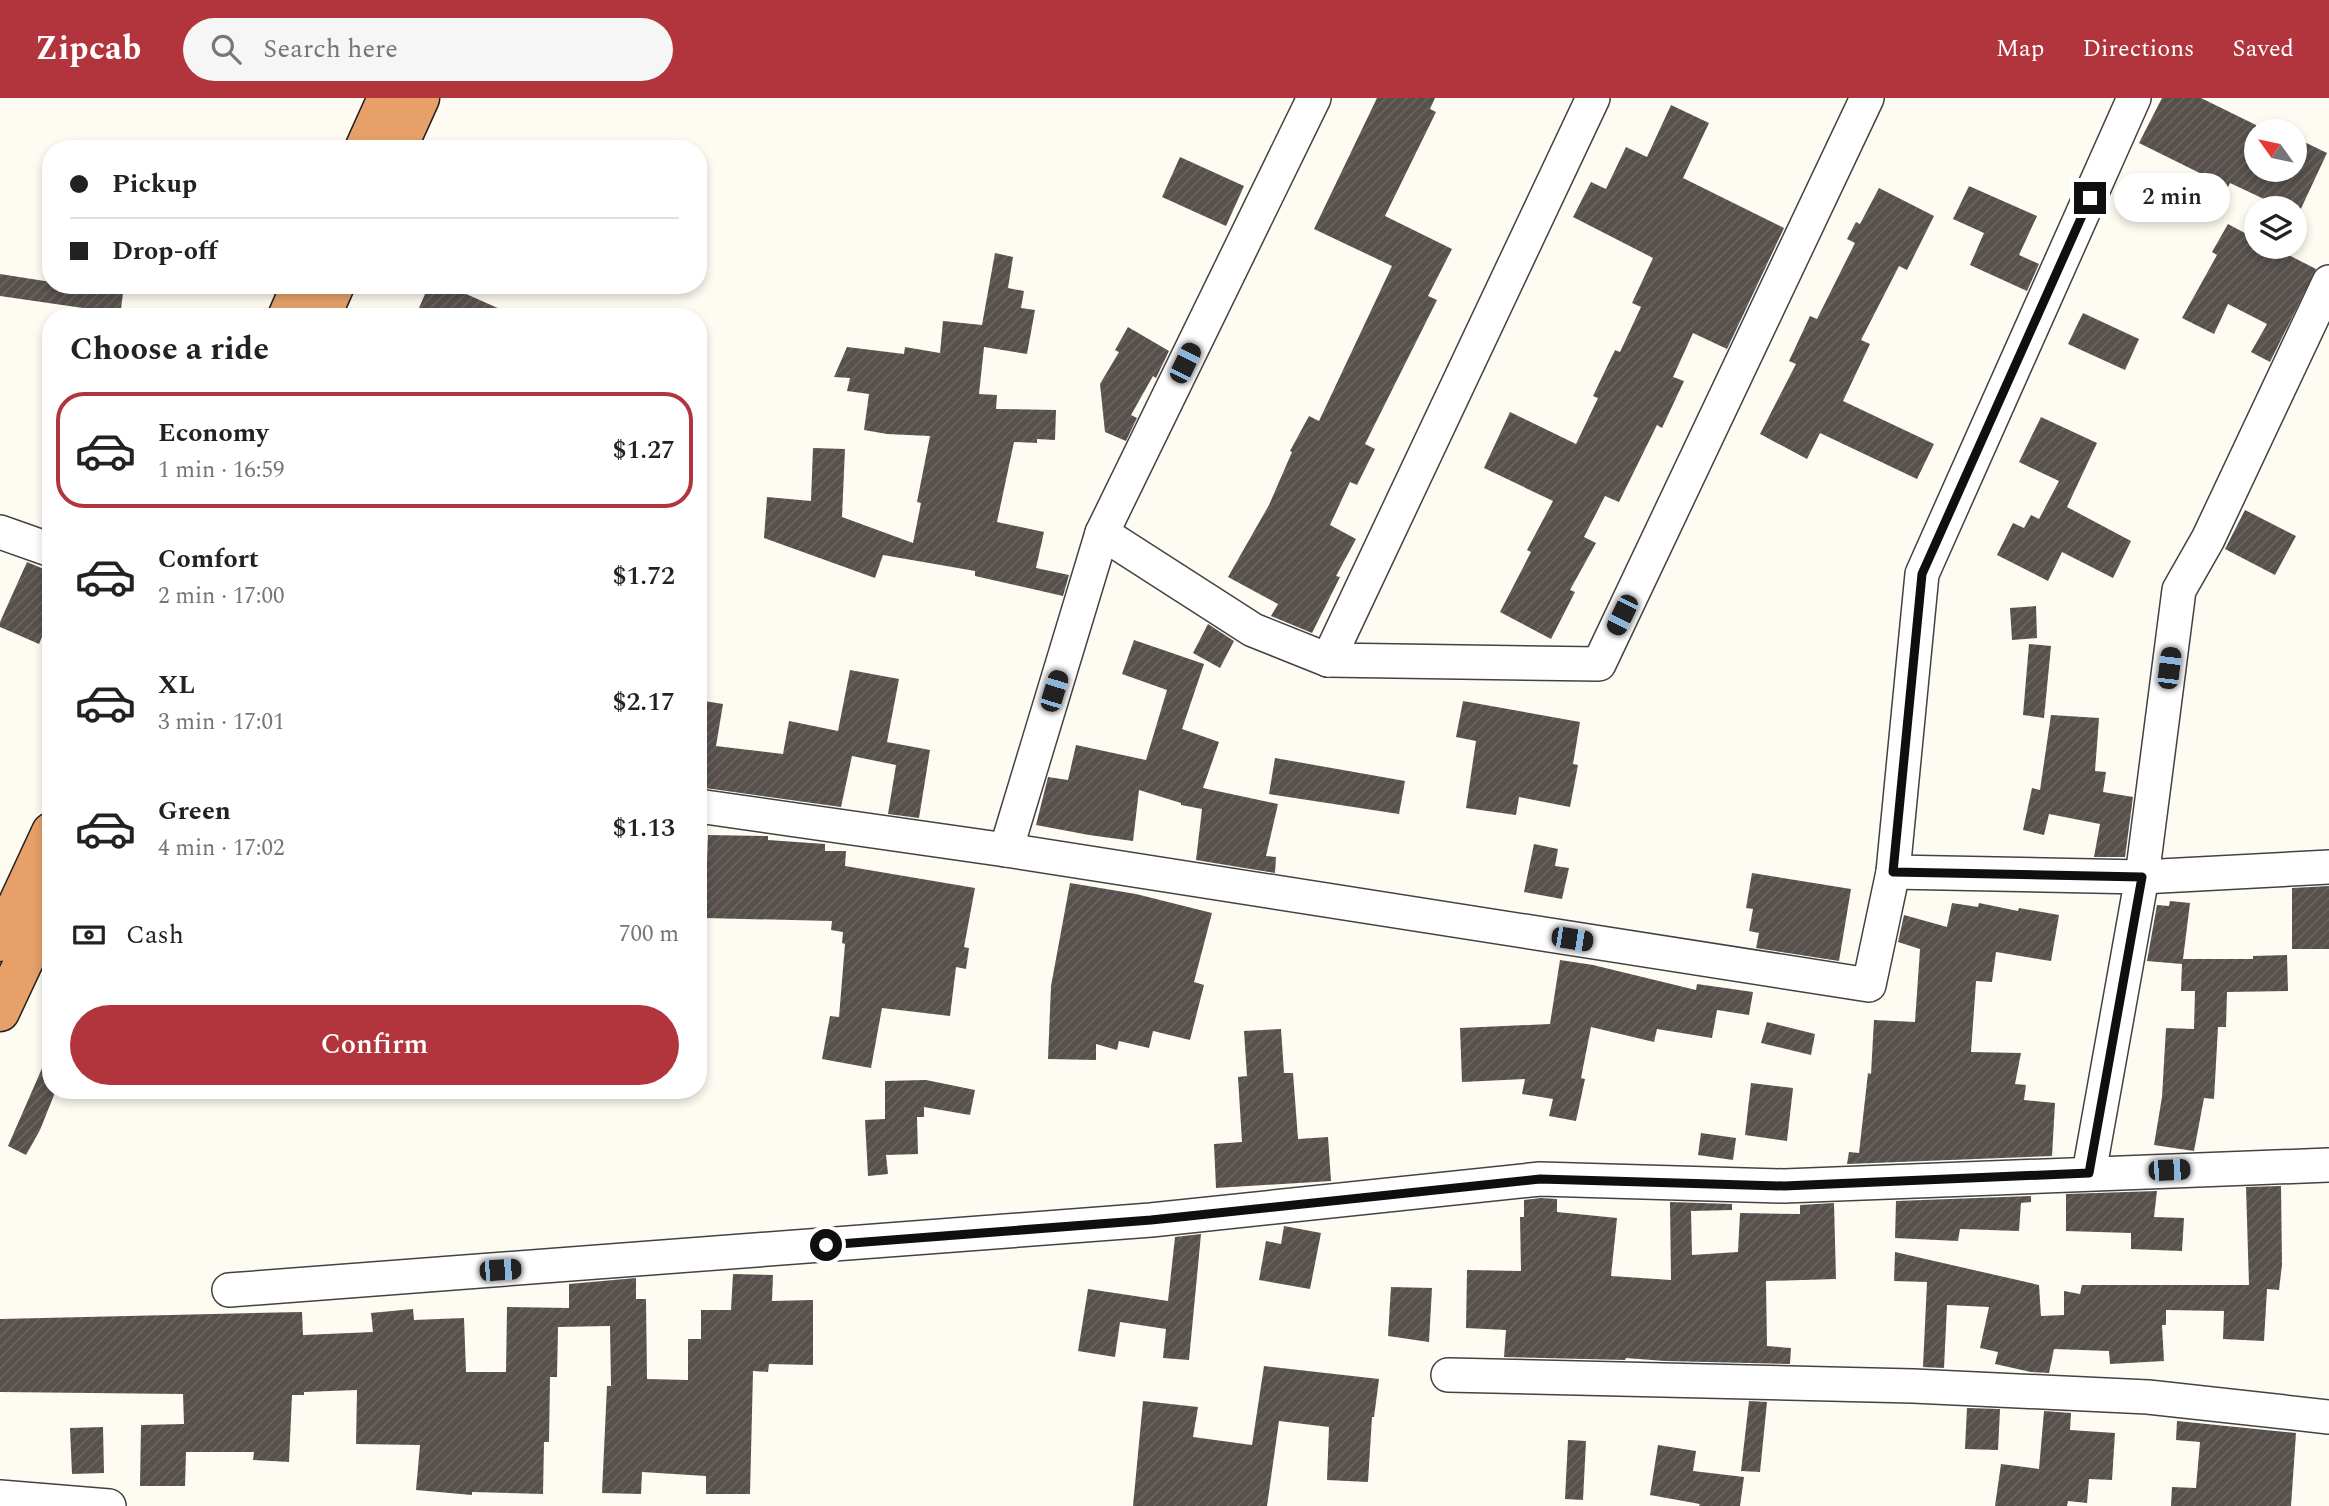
<!DOCTYPE html>
<meta charset="utf-8">
<style>
:root{--surface:#fff;--page:#f6f6f6;--text:#222;--muted:#767676;--line:#e0e0e0;--accent:#b2343c}
body{margin:0;font-family:Spectral,serif;background:var(--page);color:var(--text);height:100vh;display:flex;flex-direction:column;font-size:26px;white-space:nowrap}
*{box-sizing:border-box;margin:0}
p{font-size:23px;color:var(--muted)}
.icon{flex:none;width:38px;height:38px;fill:none;stroke:currentColor;stroke-width:2;stroke-linecap:round;stroke-linejoin:round}
.map{position:relative;flex:1;overflow:hidden}
.panel{position:absolute;left:42px;top:210px;width:665px;height:791px;display:flex;flex-direction:column;background:var(--surface);border-radius:28px;box-shadow:0 4px 10px #0003}
.panel>*{flex:none}
.banner{position:absolute;left:42px;top:42px;width:665px;height:154px;border-radius:28px;box-shadow:0 4px 10px #0003;display:grid;align-content:center;height:154px;padding:0 28px;background:var(--surface)}
.needle{width:46px;rotate:303deg}
.buttons{position:absolute;left:2244px;top:21px;display:grid;gap:14px}
.buttons a{display:grid;place-items:center;width:63px;height:63px;border-radius:50%;background:var(--surface);box-shadow:0 4px 10px #0003;font-size:35px}
.end{position:absolute;width:32px;height:32px;margin:-16px;border:9px solid #0f0f0f;background:#fff;box-shadow:0 0 0 4px #fff}
.from{border-radius:50%}
.bubble{position:absolute;height:49px;border-radius:24px;background:var(--surface);box-shadow:0 4px 10px #0003;font-size:23px;font-weight:600;line-height:49px;text-align:center}
.car{position:absolute;width:21px;height:42px;margin:-21px -10px;border-radius:9px;box-shadow:0 0 5px 2px #0007;background:linear-gradient(#222 24%,#8ab4d8 0 40%,#222 0 76%,#8ab4d8 0 86%,#222 0)}
.banner b{display:flex;align-items:center;gap:24px;height:66px;font-size:26px}
.banner b+b{border-top:2px solid var(--line)}
.banner i{width:18px;height:18px;background:var(--text)}
ul{padding:0;list-style:none}
li{display:flex;align-items:center;gap:21px;height:116px;margin:0 14px 10px;padding:0 14px;border:4px solid transparent;border-radius:28px}
li div{flex:1}
li b{display:block;font-size:26px}
li em{font-style:normal;font-weight:600}
li.current{border-color:var(--accent)}
li>.icon{width:63px;height:63px;stroke-width:1.5}
h2{padding:0 28px;font-size:32px;line-height:84px}
.pay{display:flex;align-items:center;gap:18px;height:77px;padding:0 28px;font-size:26px}
.pay p{margin-inline-start:auto}
.cta{display:flex;gap:14px;margin-top:auto;padding:14px 28px}
.cta a{flex:1;height:80px;border-radius:42px;background:var(--accent);color:#fff;font-size:28px;font-weight:600;line-height:80px;text-align:center}
header{display:flex;align-items:center;gap:42px;box-sizing:border-box;height:98px;padding:0 35px;background:var(--accent);color:#fff}
header strong{font-size:33px}
nav{display:flex;gap:38px;margin-inline-start:auto;font-size:24px}
.search{width:490px;height:63px;background:var(--page);display:flex;align-items:center;gap:18px;box-sizing:border-box;padding:0 24px;border-radius:38px;color:var(--muted);font-size:26px}
.map>svg:first-child{display:block}
</style>
<header>
<strong>Zipcab</strong>
<div class="search"><svg class="icon" aria-label="search" viewBox="0 0 24 24"><circle cx="10" cy="10" r="6"/><path d="M15 15l6 6"/></svg>Search here</div>
<nav><a>Map</a><a>Directions</a><a>Saved</a></nav>
</header>
<div class="map">
<svg width="2329" height="1408" viewBox="0 0 2329 1408">
<defs>
<pattern id="building-hatch" width="6" height="6" patternUnits="userSpaceOnUse" patternTransform="scale(1.75)"><rect width="6" height="6" fill="#57504c"/><path d="M-1 1l2-2M0 6l6-6M5 7l2-2" fill="none" stroke="#6a6561"/></pattern>
</defs>
<rect width="100%" height="100%" fill="#fefbf2"/>
<g fill="url(#building-hatch)">
<path d="M 1377,0 L 1435,0 L 1430,11 L 1436,14 L 1385,118 L 1452,151 L 1428,198 L 1437,202 L 1365,346 L 1375,351 L 1357,387 L 1350,384 L 1330,427 L 1356,441 L 1336,478 L 1340,479 L 1312,535 L 1271,518 L 1278,506 L 1228,479 L 1269,407 L 1292,354 L 1290,353 L 1309,318 L 1319,323 L 1392,168 L 1314,131 Z"/>
<path d="M 2162,0 L 2201,0 L 2256,27 L 2256,72 L 2294,72 L 2294,39 L 2327,55 L 2298,117 L 2294,116 L 2294,110 L 2283,110 L 2230,85 L 2228,89 L 2139,45 Z"/>
<path d="M 1671,7 L 1709,25 L 1683,80 L 1784,130 L 1727,251 L 1693,235 L 1673,279 L 1684,283 L 1662,330 L 1657,327 L 1619,404 L 1605,398 L 1584,439 L 1596,445 L 1570,492 L 1575,494 L 1551,541 L 1500,514 L 1531,454 L 1527,452 L 1553,403 L 1484,370 L 1510,314 L 1576,346 L 1598,300 L 1593,298 L 1615,252 L 1620,254 L 1641,209 L 1632,205 L 1653,160 L 1573,119 L 1591,84 L 1606,91 L 1626,49 L 1647,59 Z"/>
<path d="M 1180,59 L 1244,88 L 1226,128 L 1162,99 Z"/>
<path d="M 1969,88 L 2037,118 L 2019,157 L 2039,166 L 2027,193 L 1970,167 L 1984,135 L 1953,121 Z"/>
<path d="M 1879,90 L 1934,118 L 1907,172 L 1899,168 L 1861,242 L 1870,246 L 1843,303 L 1934,346 L 1917,381 L 1820,335 L 1807,361 L 1760,336 L 1796,266 L 1789,263 L 1810,218 L 1817,221 L 1855,145 L 1847,141 L 1856,124 L 1860,126 Z"/>
<path d="M 2228,126 L 2256,141 L 2256,149 L 2273,149 L 2316,171 L 2270,264 L 2251,254 L 2267,226 L 2228,206 L 2214,236 L 2182,220 L 2217,157 L 2212,154 Z"/>
<path d="M 995,155 L 1013,159 L 1008,190 L 1024,193 L 1021,210 L 1035,212 L 1027,256 L 984,249 L 979,296 L 997,297 L 996,311 L 1056,312 L 1055,342 L 1037,341 L 1037,345 L 1014,344 L 997,424 L 1044,434 L 1036,470 L 1069,477 L 1063,498 L 975,478 L 975,473 L 883,457 L 875,480 L 764,440 L 767,399 L 811,403 L 813,350 L 845,351 L 842,419 L 913,445 L 921,405 L 917,404 L 930,338 L 887,336 L 864,332 L 869,296 L 847,293 L 850,280 L 834,279 L 847,249 L 904,256 L 905,249 L 940,255 L 943,223 L 982,227 Z"/>
<path d="M 0,176 L 51,184 L 51,187 L 73,187 L 123,195 L 120,219 L 88,219 L 90,211 L 0,198 Z"/>
<path d="M 429,187 L 446,187 L 518,219 L 415,219 Z"/>
<path d="M 2083,215 L 2139,241 L 2125,272 L 2068,246 Z"/>
<path d="M 1128,229 L 1169,253 L 1156,280 L 1153,278 L 1131,317 L 1137,320 L 1126,343 L 1105,334 L 1100,286 L 1119,254 L 1115,252 Z"/>
<path d="M 2041,319 L 2097,345 L 2067,409 L 2131,443 L 2113,480 L 2062,454 L 2048,483 L 1997,457 L 2013,425 L 2024,430 L 2031,417 L 2039,421 L 2059,383 L 2019,364 Z"/>
<path d="M 2245,412 L 2296,438 L 2275,477 L 2225,451 Z"/>
<path d="M 27,464 L 51,474 L 51,518 L 39,546 L 0,529 L 0,524 Z"/>
<path d="M 2036,508 L 2037,540 L 2012,542 L 2010,510 Z"/>
<path d="M 1208,526 L 1234,543 L 1220,570 L 1193,555 Z"/>
<path d="M 1134,542 L 1204,566 L 1182,631 L 1219,644 L 1203,690 L 1278,706 L 1266,758 L 1276,759 L 1275,775 L 1196,762 L 1202,711 L 1181,707 L 1181,705 L 1139,692 L 1133,743 L 1089,737 L 1036,727 L 1048,679 L 1068,682 L 1076,647 L 1146,662 L 1167,592 L 1122,576 Z"/>
<path d="M 2029,546 L 2051,548 L 2044,620 L 2023,617 Z"/>
<path d="M 850,572 L 899,581 L 887,644 L 930,652 L 919,720 L 888,716 L 896,667 L 852,658 L 841,709 L 698,689 L 698,602 L 723,606 L 716,648 L 783,656 L 789,623 L 838,633 Z"/>
<path d="M 1463,603 L 1580,624 L 1573,666 L 1578,667 L 1570,709 L 1519,699 L 1516,717 L 1466,710 L 1476,643 L 1456,639 Z"/>
<path d="M 2051,617 L 2099,620 L 2095,673 L 2106,674 L 2103,694 L 2133,699 L 2125,759 L 2094,759 L 2100,726 L 2049,716 L 2044,737 L 2023,732 L 2032,690 L 2040,692 Z"/>
<path d="M 1275,660 L 1405,683 L 1399,716 L 1269,696 Z"/>
<path d="M 708,737 L 768,738 L 768,742 L 825,746 L 825,753 L 846,753 L 845,768 L 975,790 L 964,849 L 969,850 L 966,871 L 956,869 L 950,918 L 882,910 L 871,970 L 822,961 L 830,918 L 839,919 L 845,846 L 842,845 L 843,834 L 831,832 L 832,823 L 705,820 Z"/>
<path d="M 1534,746 L 1558,751 L 1555,768 L 1569,770 L 1562,801 L 1524,794 Z"/>
<path d="M 1752,775 L 1851,791 L 1839,863 L 1756,850 L 1759,835 L 1749,833 L 1753,811 L 1746,810 Z"/>
<path d="M 1070,785 L 1136,796 L 1212,815 L 1194,884 L 1204,887 L 1190,942 L 1153,933 L 1149,950 L 1119,943 L 1117,952 L 1096,946 L 1096,962 L 1048,961 L 1051,888 Z"/>
<path d="M 2329,788 L 2329,851 L 2292,851 L 2292,790 Z"/>
<path d="M 2170,803 L 2190,805 L 2183,861 L 2253,861 L 2253,858 L 2287,857 L 2288,893 L 2227,894 L 2226,929 L 2218,929 L 2214,1001 L 2204,1000 L 2194,1053 L 2154,1047 L 2162,999 L 2166,930 L 2194,931 L 2195,893 L 2181,893 L 2182,866 L 2147,863 L 2157,807 L 2169,808 Z"/>
<path d="M 1952,805 L 1978,809 L 1979,805 L 2018,813 L 2019,810 L 2059,817 L 2051,863 L 1996,854 L 1992,884 L 1976,883 L 1971,954 L 2021,955 L 2015,986 L 2026,987 L 2024,1002 L 2055,1005 L 2052,1058 L 1847,1066 L 1849,1054 L 1859,1055 L 1868,975 L 1871,976 L 1874,922 L 1915,924 L 1920,851 L 1898,844 L 1904,817 L 1947,829 Z"/>
<path d="M 1560,862 L 1593,867 L 1696,892 L 1697,886 L 1753,894 L 1749,917 L 1717,912 L 1712,940 L 1657,931 L 1654,944 L 1591,929 L 1581,980 L 1585,981 L 1576,1023 L 1549,1018 L 1553,1001 L 1522,996 L 1525,981 L 1462,984 L 1460,930 L 1550,926 Z"/>
<path d="M 1767,924 L 1815,936 L 1811,957 L 1761,945 Z"/>
<path d="M 1281,931 L 1284,975 L 1293,975 L 1298,1041 L 1328,1039 L 1331,1083 L 1216,1090 L 1214,1046 L 1242,1044 L 1238,979 L 1247,978 L 1244,933 Z"/>
<path d="M 50,952 L 51,992 L 56,992 L 40,1032 L 26,1057 L 8,1048 Z"/>
<path d="M 926,982 L 975,992 L 970,1017 L 924,1009 L 924,1019 L 917,1019 L 918,1056 L 886,1057 L 888,1076 L 868,1078 L 865,1022 L 885,1021 L 885,983 Z"/>
<path d="M 1751,985 L 1793,990 L 1787,1043 L 1745,1037 Z"/>
<path d="M 1701,1035 L 1736,1040 L 1733,1062 L 1698,1057 Z"/>
<path d="M 2281,1088 L 2282,1167 L 2279,1192 L 2267,1191 L 2264,1243 L 2223,1241 L 2224,1213 L 2166,1212 L 2166,1227 L 2162,1227 L 2164,1263 L 2110,1266 L 2109,1253 L 2054,1251 L 2049,1275 L 2031,1274 L 1995,1266 L 1998,1254 L 1980,1250 L 1989,1209 L 1947,1207 L 1944,1270 L 1923,1269 L 1927,1184 L 1894,1183 L 1895,1154 L 2039,1187 L 2041,1218 L 2064,1217 L 2064,1193 L 2080,1196 L 2082,1187 L 2249,1187 L 2246,1089 Z"/>
<path d="M 2157,1093 L 2154,1119 L 2184,1120 L 2182,1153 L 2131,1151 L 2131,1135 L 2066,1133 L 2066,1096 Z"/>
<path d="M 2031,1098 L 2031,1104 L 2021,1105 L 2019,1133 L 1960,1131 L 1958,1143 L 1895,1140 L 1896,1103 Z"/>
<path d="M 1541,1100 L 1557,1101 L 1557,1114 L 1617,1120 L 1611,1178 L 1671,1182 L 1670,1104 L 1732,1106 L 1732,1112 L 1691,1113 L 1692,1157 L 1738,1154 L 1740,1115 L 1800,1116 L 1800,1107 L 1834,1105 L 1836,1181 L 1766,1183 L 1767,1248 L 1791,1250 L 1790,1266 L 1665,1263 L 1626,1260 L 1625,1262 L 1504,1259 L 1506,1232 L 1466,1230 L 1467,1172 L 1521,1173 L 1520,1119 L 1524,1119 L 1524,1102 Z"/>
<path d="M 1284,1128 L 1321,1135 L 1310,1191 L 1259,1182 L 1266,1143 L 1281,1146 Z"/>
<path d="M 1201,1136 L 1189,1262 L 1163,1260 L 1166,1231 L 1120,1224 L 1115,1259 L 1078,1253 L 1088,1191 L 1168,1203 L 1175,1139 Z"/>
<path d="M 733,1176 L 773,1177 L 772,1203 L 813,1202 L 813,1267 L 769,1266 L 768,1274 L 753,1273 L 750,1396 L 706,1396 L 706,1378 L 642,1374 L 641,1396 L 602,1395 L 607,1288 L 611,1288 L 610,1228 L 558,1229 L 557,1279 L 550,1279 L 549,1344 L 544,1344 L 543,1396 L 472,1394 L 472,1397 L 416,1392 L 420,1347 L 356,1346 L 357,1292 L 304,1294 L 304,1297 L 292,1297 L 289,1364 L 253,1362 L 254,1354 L 186,1354 L 185,1388 L 140,1388 L 141,1327 L 184,1326 L 183,1296 L 0,1294 L 0,1221 L 302,1214 L 303,1237 L 373,1234 L 371,1215 L 413,1211 L 414,1222 L 464,1220 L 466,1274 L 506,1274 L 507,1209 L 569,1210 L 569,1186 L 636,1180 L 636,1201 L 646,1201 L 647,1281 L 688,1282 L 688,1241 L 701,1241 L 701,1212 L 731,1212 Z"/>
<path d="M 1391,1189 L 1432,1190 L 1429,1244 L 1388,1238 Z"/>
<path d="M 1264,1268 L 1379,1281 L 1374,1319 L 1372,1319 L 1368,1384 L 1327,1382 L 1329,1329 L 1279,1323 L 1267,1408 L 1133,1408 L 1143,1303 L 1198,1309 L 1193,1339 L 1252,1347 Z"/>
<path d="M 1749,1303 L 1767,1304 L 1760,1374 L 1741,1373 Z"/>
<path d="M 1967,1310 L 2000,1311 L 1998,1352 L 1965,1351 Z"/>
<path d="M 2044,1313 L 2071,1315 L 2070,1332 L 2115,1335 L 2112,1382 L 2089,1381 L 2087,1405 L 2068,1403 L 2067,1408 L 1995,1408 L 2001,1366 L 2039,1371 Z"/>
<path d="M 2177,1323 L 2296,1335 L 2291,1408 L 2171,1408 L 2172,1389 L 2196,1390 L 2200,1344 L 2176,1342 Z"/>
<path d="M 103,1329 L 104,1375 L 72,1376 L 70,1330 Z"/>
<path d="M 1568,1342 L 1586,1343 L 1583,1402 L 1565,1401 Z"/>
<path d="M 1658,1347 L 1696,1353 L 1693,1373 L 1744,1379 L 1740,1408 L 1699,1408 L 1700,1406 L 1650,1397 Z"/>
</g>
<g fill="none" stroke-linecap="round" stroke-linejoin="round">
<defs>
<g id="minor">
<path d="M 0,434 L 51,452"/>
<path d="M 1102,435 L 1253,532 L 1328,562 L 1599,566 L 1867,0"/>
<path d="M 1328,562 L 1593,0"/>
<path d="M 698,708 L 1006,752 L 1869,887 L 1893,774 L 1922,476 L 2134,0"/>
<path d="M 1006,752 L 1102,435 L 1314,0"/>
<path d="M 1893,774 L 2142,779 L 2329,769"/>
<path d="M 2089,1075 L 2142,779 L 2179,492 L 2208,441 L 2329,184"/>
<path d="M 229,1192 L 1151,1122 L 1540,1081 L 1784,1088 L 2329,1067"/>
<path d="M 1448,1277 L 1913,1288 L 2148,1299 L 2329,1319"/>
<path d="M 0,1399 L 109,1408"/>
</g>
<g id="highway">
<path d="M 364,51 L 387,0"/>
<path d="M 397,51 L 420,0"/>
<path d="M 287,219 L 301,187"/>
<path d="M 321,219 L 335,187"/>
<path d="M 0,844 L 51,734"/>
<path d="M 0,914 L 51,805"/>
</g>
</defs>
<use href="#minor" stroke="#424242" stroke-width="36"/>
<use href="#highway" stroke="#202020" stroke-width="41"/>
<use href="#minor" stroke="#fff" stroke-width="33"/>
<use href="#highway" stroke="#e6a068" stroke-width="38"/>
</g>
<g fill="none" stroke-linecap="round" stroke-linejoin="round">
<path stroke="#0f0f0f" stroke-width="9" d="M 826,1147 L 1151,1122 L 1540,1081 L 1784,1088 L 2089,1075 L 2142,779 L 1893,774 L 1922,476 L 2090,100"/>
</g>
</svg>
<div class="buttons">
<a><svg class="needle" viewBox="-14 -14 28 28"><path d="M0-13l5 13h-10z" fill="#e53935"/><path d="M0 13l5-13h-10z" fill="#767676"/></svg></a>
<a><svg class="icon" aria-label="layers" viewBox="0 0 24 24"><path d="M12 4l9 5-9 5-9-5zM3 14l9 5 9-5"/></svg></a>
</div>
<i class="end from" style="left:826px;top:1147px"></i>
<i class="end" style="left:2090px;top:100px"></i>
<div class="bubble" style="left:2114px;top:75px;width:116px">2 min</div>
<i class="car" style="left:1185px;top:265px;rotate:26deg"></i>
<i class="car" style="left:1622px;top:517px;rotate:206deg"></i>
<i class="car" style="left:2169px;top:570px;rotate:7deg"></i>
<i class="car" style="left:1054px;top:593px;rotate:17deg"></i>
<i class="car" style="left:1572px;top:841px;rotate:99deg"></i>
<i class="car" style="left:2169px;top:1072px;rotate:88deg"></i>
<i class="car" style="left:500px;top:1172px;rotate:86deg"></i>
<div class="banner">
<b><i class="from"></i>Pickup</b>
<b><i></i>Drop-off</b>
</div>
<section class="panel">
<h2>Choose a ride</h2>
<ul>
<li class="current"><svg class="icon" aria-label="car" viewBox="0 0 24 24"><path d="M5 17H2v-5l4-1 3-4h7l3 4 3 1v5h-3M9 17h6M6 11h13"/><circle cx="7" cy="17" r="2"/><circle cx="17" cy="17" r="2"/></svg><div><b>Economy</b><p>1 min · 16:59</p></div><em>$1.27</em></li>
<li><svg class="icon" aria-label="car" viewBox="0 0 24 24"><path d="M5 17H2v-5l4-1 3-4h7l3 4 3 1v5h-3M9 17h6M6 11h13"/><circle cx="7" cy="17" r="2"/><circle cx="17" cy="17" r="2"/></svg><div><b>Comfort</b><p>2 min · 17:00</p></div><em>$1.72</em></li>
<li><svg class="icon" aria-label="car" viewBox="0 0 24 24"><path d="M5 17H2v-5l4-1 3-4h7l3 4 3 1v5h-3M9 17h6M6 11h13"/><circle cx="7" cy="17" r="2"/><circle cx="17" cy="17" r="2"/></svg><div><b>XL</b><p>3 min · 17:01</p></div><em>$2.17</em></li>
<li><svg class="icon" aria-label="car" viewBox="0 0 24 24"><path d="M5 17H2v-5l4-1 3-4h7l3 4 3 1v5h-3M9 17h6M6 11h13"/><circle cx="7" cy="17" r="2"/><circle cx="17" cy="17" r="2"/></svg><div><b>Green</b><p>4 min · 17:02</p></div><em>$1.13</em></li>
</ul>
<div class="pay"><svg class="icon" aria-label="cash" viewBox="0 0 24 24"><path d="M3 7h18v10H3z"/><circle cx="12" cy="12" r="2"/></svg>Cash<p>700 m</p></div>
<div class="cta"><a>Confirm</a></div>
</section>
</div>
